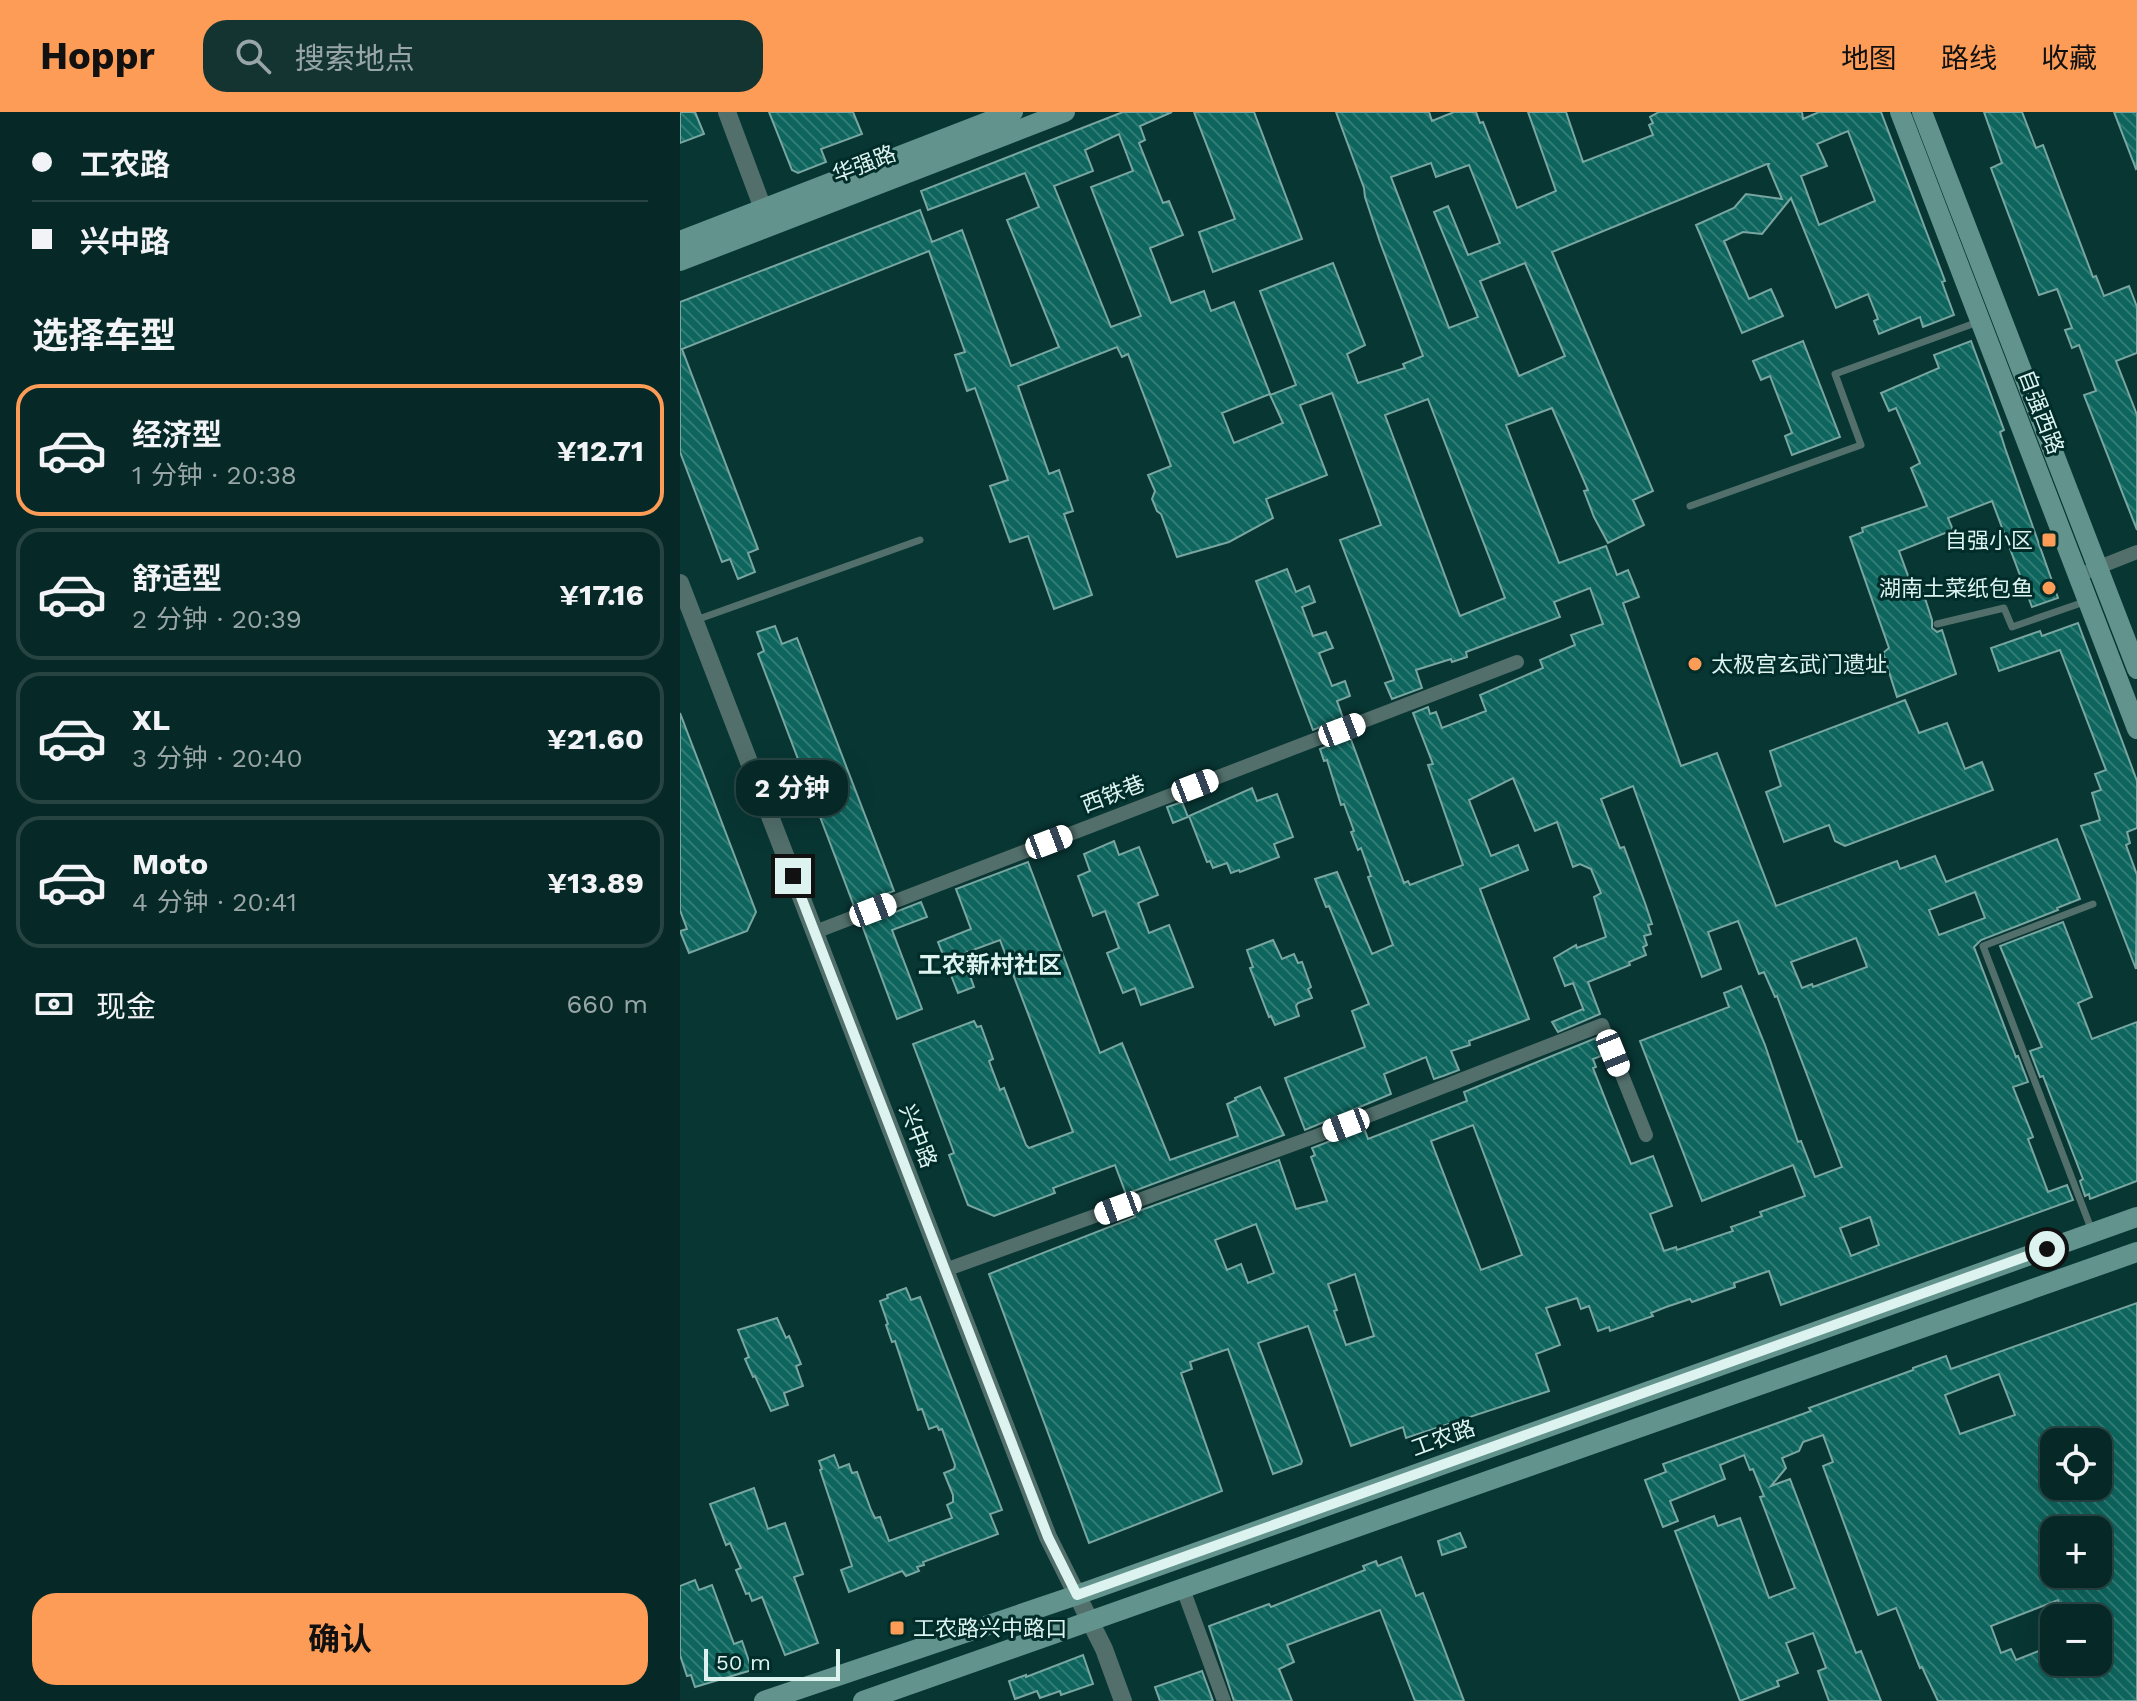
<!DOCTYPE html>
<html lang="zh">
<meta charset="utf-8">
<style>
:root{--surface:#062826;--page:#143432;--text:#f1f3f6;--muted:#98a6a7;--line:#274443;--accent:#fd9c56}
body{margin:0;font-family:"Work Sans","Noto Sans SC",sans-serif;background:var(--page);color:var(--text);height:100vh;display:flex;flex-direction:column;font-size:30px;white-space:nowrap}
*{box-sizing:border-box;margin:0}
p{font-size:26px;color:var(--muted)}
.icon{flex:none;width:44px;height:44px;fill:none;stroke:currentColor;stroke-width:2;stroke-linecap:round;stroke-linejoin:round}
.map{position:relative;flex:1;overflow:hidden}
.side{display:flex;flex-direction:column;background:var(--surface);width:680px}
.side>*{flex:none}
.banner{display:grid;align-content:center;height:176px;padding:0 32px;background:var(--surface)}
.fabs{position:absolute;left:1360px;top:1316px;display:grid;gap:16px}
.fabs a{display:grid;place-items:center;width:72px;height:72px;border-radius:16px;background:var(--surface);box-shadow:0 8px 32px #0002,0 0 0 2px var(--line);font-size:40px}
.scale{position:absolute;left:24px;bottom:20px;width:136px;box-sizing:border-box;padding-left:8px;border:4px solid #dcf3f0;border-top:0;font-size:22px;line-height:28px;white-space:nowrap;color:#dcf3f0;-webkit-text-stroke:6px #002c29;paint-order:stroke}
.end{position:absolute;width:36px;height:36px;margin:-18px;border:10px solid #dcf3f0;background:#111;box-shadow:0 0 0 4px #111}
.from{border-radius:50%}
.bubble{position:absolute;height:56px;border-radius:24px;background:var(--surface);box-shadow:0 8px 32px #0002,0 0 0 2px var(--line);font-size:26px;font-weight:700;line-height:56px;text-align:center}
.car{position:absolute;width:24px;height:48px;margin:-24px -12px;border-radius:10px;box-shadow:0 0 6px 2px #0007;background:linear-gradient(#fff 24%,#345 0 40%,#fff 0 76%,#345 0 86%,#fff 0)}
.banner b{display:flex;align-items:center;gap:28px;height:76px;font-size:30px}
.banner b+b{border-top:2px solid var(--line)}
.banner i{width:20px;height:20px;background:var(--text)}
ul{padding:0;list-style:none}
li{display:flex;align-items:center;gap:24px;height:132px;margin:0 16px 12px;padding:0 16px;border:4px solid var(--line);border-radius:24px}
li div{flex:1}
li b{display:block;font-size:30px}
li em{font-style:normal;font-weight:700}
li.on{border-color:var(--accent)}
li>.icon{width:72px;height:72px;stroke-width:1.5}
h2{padding:0 32px;font-size:36px;line-height:96px}
.pay{display:flex;align-items:center;gap:20px;height:88px;padding:0 32px;font-size:30px}
.pay p{margin-inline-start:auto}
.primary-button{display:flex;gap:16px;margin-top:auto;padding:16px 32px}
.primary-button a{flex:1;height:92px;border-radius:24px;background:var(--accent);color:#111;font-size:32px;font-weight:700;line-height:92px;text-align:center}
header{display:flex;align-items:center;gap:48px;box-sizing:border-box;height:112px;padding:0 40px;background:var(--accent);color:#111}
header strong{font-size:38px}
nav{display:flex;gap:44px;margin-inline-start:auto;font-size:28px}
.search{width:560px;height:72px;background:var(--page);display:flex;align-items:center;gap:20px;box-sizing:border-box;padding:0 28px;border-radius:24px;color:var(--muted);font-size:30px}
main{display:flex;flex:1;min-height:0}
.map>svg:first-child{display:block}
</style>
<header>
<strong>Hoppr</strong>
<div class="search"><svg class="icon" aria-label="search" viewBox="0 0 24 24"><circle cx="10" cy="10" r="6"/><path d="M15 15l6 6"/></svg>搜索地点</div>
<nav><a>地图</a><a>路线</a><a>收藏</a></nav>
</header>
<main>
<section class="side">
<div class="banner">
<b><i class="from"></i>工农路</b>
<b><i></i>兴中路</b>
</div>
<h2>选择车型</h2>
<ul>
<li class="on"><svg class="icon" aria-label="car" viewBox="0 0 24 24"><path d="M5 17H2v-5l4-1 3-4h7l3 4 3 1v5h-3M9 17h6M6 11h13"/><circle cx="7" cy="17" r="2"/><circle cx="17" cy="17" r="2"/></svg><div><b>经济型</b><p>1 分钟 · 20:38</p></div><em>¥12.71</em></li>
<li><svg class="icon" aria-label="car" viewBox="0 0 24 24"><path d="M5 17H2v-5l4-1 3-4h7l3 4 3 1v5h-3M9 17h6M6 11h13"/><circle cx="7" cy="17" r="2"/><circle cx="17" cy="17" r="2"/></svg><div><b>舒适型</b><p>2 分钟 · 20:39</p></div><em>¥17.16</em></li>
<li><svg class="icon" aria-label="car" viewBox="0 0 24 24"><path d="M5 17H2v-5l4-1 3-4h7l3 4 3 1v5h-3M9 17h6M6 11h13"/><circle cx="7" cy="17" r="2"/><circle cx="17" cy="17" r="2"/></svg><div><b>XL</b><p>3 分钟 · 20:40</p></div><em>¥21.60</em></li>
<li><svg class="icon" aria-label="car" viewBox="0 0 24 24"><path d="M5 17H2v-5l4-1 3-4h7l3 4 3 1v5h-3M9 17h6M6 11h13"/><circle cx="7" cy="17" r="2"/><circle cx="17" cy="17" r="2"/></svg><div><b>Moto</b><p>4 分钟 · 20:41</p></div><em>¥13.89</em></li>
</ul>
<div class="pay"><svg class="icon" aria-label="cash" viewBox="0 0 24 24"><path d="M3 7h18v10H3z"/><circle cx="12" cy="12" r="2"/></svg>现金<p>660 m</p></div>
<div class="primary-button"><a>确认</a></div>
</section>
<div class="map">
<svg width="1457" height="1589" viewBox="0 0 1457 1589">
<defs>
<pattern id="building-back-hatch" width="6" height="6" patternUnits="userSpaceOnUse" patternTransform="scale(2)"><rect width="6" height="6" fill="#0d655e"/><path d="M-1 5l2 2M0 0l6 6M5-1l2 2" fill="none" stroke="#307c75"/></pattern>
</defs>
<rect width="100%" height="100%" fill="#083633"/>
<g fill="url(#building-back-hatch)" stroke="#7aa6a1" stroke-width="2" fill-rule="evenodd">
<path d="M 0,0 L 15,0 L 24,22 L 0,31 Z"/>
<path d="M 89,0 L 173,0 L 182,22 L 141,37 L 146,50 L 118,61 L 112,58 Z"/>
<path d="M 443,0 L 492,0 L 460,14 L 465,28 L 459,31 L 483,91 L 489,89 L 503,123 L 470,136 L 491,191 L 524,179 L 531,199 L 554,190 L 590,282 L 542,301 L 554,331 L 603,311 L 590,283 L 616,273 L 580,179 L 653,151 L 685,233 L 667,242 L 678,271 L 725,256 L 723,252 L 743,244 L 700,130 L 685,85 L 684,76 L 656,0 L 749,0 L 752,9 L 774,0 L 796,0 L 800,11 L 803,10 L 837,96 L 876,79 L 848,0 L 886,0 L 903,50 L 973,23 L 969,13 L 973,11 L 970,5 L 979,0 L 1122,0 L 1123,7 L 1139,0 L 1201,0 L 1265,169 L 1262,170 L 1274,203 L 1243,215 L 1240,205 L 1199,222 L 1194,209 L 1198,207 L 1188,182 L 1156,196 L 1111,86 L 1082,122 L 1063,120 L 1044,129 L 1069,187 L 1091,177 L 1103,204 L 1062,221 L 1016,113 L 1054,96 L 1066,82 L 1102,87 L 1088,54 L 1089,52 L 1087,52 L 872,140 L 973,379 L 953,388 L 964,413 L 928,431 L 914,405 L 904,379 L 908,378 L 872,296 L 826,313 L 879,451 L 926,434 L 937,463 L 948,458 L 959,485 L 943,491 L 1001,654 L 1037,641 L 1096,794 L 1217,749 L 1220,757 L 1255,744 L 1266,770 L 1377,727 L 1400,787 L 1377,796 L 1378,798 L 1301,828 L 1294,835 L 1336,945 L 1338,944 L 1348,970 L 1333,975 L 1353,1025 L 1348,1027 L 1368,1080 L 1387,1073 L 1393,1088 L 1101,1193 L 1089,1159 L 1054,1171 L 1055,1175 L 1012,1190 L 1010,1187 L 986,1195 L 971,1201 L 973,1204 L 930,1219 L 929,1215 L 918,1219 L 909,1194 L 901,1197 L 897,1186 L 866,1196 L 880,1233 L 856,1242 L 869,1279 L 726,1326 L 723,1315 L 671,1334 L 628,1214 L 578,1231 L 622,1349 L 621,1352 L 593,1362 L 548,1237 L 510,1250 L 512,1257 L 501,1261 L 542,1379 L 409,1431 L 309,1162 L 455,1105 L 453,1101 L 599,1048 L 616,1097 L 647,1089 L 631,1045 L 635,1043 L 632,1036 L 684,1016 L 688,1027 L 787,989 L 784,980 L 916,926 L 922,940 L 921,944 L 913,947 L 916,955 L 913,956 L 951,1052 L 973,1044 L 992,1094 L 970,1102 L 984,1139 L 996,1135 L 997,1138 L 1053,1119 L 1051,1115 L 1082,1104 L 1080,1100 L 1125,1084 L 1113,1053 L 1022,1089 L 960,929 L 1049,895 L 1044,881 L 1061,874 L 1085,933 L 1118,1030 L 1121,1029 L 1135,1065 L 1162,1055 L 1097,884 L 1095,885 L 1084,860 L 1079,862 L 1058,809 L 1028,820 L 1041,857 L 1022,865 L 953,674 L 921,687 L 940,736 L 944,735 L 965,791 L 972,812 L 968,813 L 971,822 L 964,824 L 967,833 L 963,835 L 966,843 L 949,850 L 950,853 L 908,870 L 920,902 L 878,920 L 872,910 L 903,897 L 904,899 L 893,871 L 885,874 L 874,846 L 896,833 L 897,836 L 926,825 L 914,785 L 921,781 L 911,757 L 900,752 L 893,755 L 877,710 L 855,719 L 833,666 L 789,688 L 811,744 L 838,733 L 848,758 L 800,777 L 849,907 L 789,929 L 790,933 L 771,939 L 779,958 L 763,964 L 754,967 L 746,945 L 704,962 L 711,982 L 625,1018 L 605,966 L 685,935 L 672,899 L 689,892 L 649,794 L 646,795 L 635,767 L 657,760 L 692,842 L 713,833 L 688,765 L 691,764 L 681,736 L 678,738 L 671,720 L 674,719 L 664,692 L 661,693 L 647,648 L 644,649 L 640,637 L 670,625 L 724,771 L 728,769 L 730,773 L 783,753 L 748,653 L 753,652 L 733,601 L 748,595 L 750,602 L 756,600 L 762,616 L 806,599 L 800,583 L 863,556 L 860,548 L 895,533 L 891,523 L 923,512 L 910,476 L 874,490 L 880,505 L 786,540 L 787,545 L 772,550 L 771,547 L 736,558 L 742,576 L 712,587 L 705,571 L 714,568 L 660,428 L 701,413 L 652,281 L 620,293 L 647,363 L 586,387 L 593,406 L 549,430 L 497,445 L 481,402 L 477,399 L 472,387 L 475,379 L 468,363 L 491,354 L 448,242 L 442,245 L 437,235 L 338,274 L 369,362 L 379,358 L 393,399 L 384,402 L 412,483 L 374,497 L 348,424 L 330,430 L 310,374 L 328,368 L 295,276 L 287,279 L 275,243 L 285,240 L 249,139 L 2,237 L 78,437 L 68,441 L 75,460 L 58,467 L 50,447 L 42,450 L 0,340 L 0,190 L 240,98 L 252,130 L 282,118 L 331,254 L 379,235 L 327,108 L 359,95 L 345,61 L 248,98 L 241,79 ZM 1168,19 L 1195,89 L 1139,113 L 1121,64 L 1147,54 L 1137,32 ZM 439,22 L 453,59 L 411,75 L 461,204 L 431,215 L 374,74 L 413,59 L 405,38 ZM 751,51 L 756,65 L 789,53 L 820,131 L 788,143 L 768,94 L 754,100 L 798,205 L 769,216 L 711,65 ZM 845,151 L 885,244 L 839,264 L 800,169 ZM 748,287 L 825,486 L 780,504 L 705,303 ZM 1295,780 L 1305,806 L 1259,823 L 1249,798 ZM 1176,826 L 1187,855 L 1133,875 L 1132,872 L 1122,876 L 1111,850 ZM 793,1013 L 842,1143 L 801,1158 L 751,1029 ZM 1190,1105 L 1199,1133 L 1171,1144 L 1160,1116 ZM 576,1112 L 594,1161 L 568,1171 L 561,1152 L 547,1158 L 535,1128 ZM 675,1162 L 694,1224 L 666,1233 L 654,1199 L 657,1198 L 648,1172 Z"/>
<path d="M 514,0 L 574,0 L 622,127 L 533,160 L 519,120 L 555,107 Z"/>
<path d="M 1304,0 L 1342,0 L 1356,36 L 1363,33 L 1413,165 L 1416,164 L 1424,184 L 1449,174 L 1457,195 L 1457,241 L 1436,249 L 1457,303 L 1457,418 L 1404,283 L 1416,279 L 1399,233 L 1392,236 L 1385,218 L 1392,216 L 1377,177 L 1359,183 L 1311,56 L 1322,51 Z"/>
<path d="M 1434,0 L 1457,0 L 1457,56 L 1456,57 Z"/>
<path d="M 1123,229 L 1160,325 L 1112,343 L 1105,324 L 1112,321 L 1090,264 L 1081,268 L 1073,249 Z"/>
<path d="M 1291,229 L 1324,318 L 1320,320 L 1325,336 L 1378,486 L 1352,495 L 1312,389 L 1268,406 L 1273,418 L 1219,439 L 1234,480 L 1242,477 L 1252,508 L 1252,516 L 1257,520 L 1262,518 L 1276,562 L 1217,585 L 1203,541 L 1209,536 L 1170,425 L 1183,420 L 1182,416 L 1247,394 L 1231,356 L 1240,351 L 1216,296 L 1209,299 L 1201,281 L 1259,256 L 1254,243 Z"/>
<path d="M 607,457 L 616,480 L 629,474 L 635,490 L 622,495 L 633,524 L 646,520 L 653,536 L 639,541 L 652,574 L 665,569 L 670,584 L 657,589 L 663,606 L 633,618 L 576,469 Z"/>
<path d="M 1398,511 L 1457,669 L 1457,716 L 1447,720 L 1450,731 L 1446,733 L 1457,763 L 1456,857 L 1401,714 L 1420,708 L 1412,681 L 1421,678 L 1415,662 L 1426,658 L 1380,538 L 1319,559 L 1311,536 L 1360,519 L 1362,524 Z"/>
<path d="M 95,514 L 102,532 L 117,526 L 214,779 L 174,794 L 78,542 L 84,539 L 77,520 Z"/>
<path d="M 1225,588 L 1239,621 L 1267,611 L 1285,657 L 1302,650 L 1313,678 L 1165,734 L 1155,729 L 1149,713 L 1104,730 L 1086,680 L 1101,674 L 1090,639 Z"/>
<path d="M 0,601 L 76,800 L 67,819 L 9,841 L 0,819 L 7,817 L 0,798 Z"/>
<path d="M 572,676 L 577,689 L 597,682 L 613,725 L 594,732 L 599,745 L 560,760 L 559,758 L 551,761 L 547,751 L 533,756 L 530,749 L 527,750 L 509,704 Z"/>
<path d="M 502,690 L 508,705 L 493,711 L 487,695 Z"/>
<path d="M 434,729 L 439,743 L 459,735 L 478,783 L 458,791 L 469,821 L 489,813 L 513,875 L 461,893 L 455,876 L 443,881 L 427,841 L 439,836 L 425,799 L 413,804 L 398,764 L 410,759 L 404,742 Z"/>
<path d="M 348,750 L 420,941 L 442,931 L 490,1048 L 558,1024 L 547,992 L 556,988 L 555,986 L 580,975 L 604,1023 L 446,1082 L 435,1053 L 373,1076 L 375,1081 L 314,1104 L 288,1093 L 269,1043 L 274,1041 L 233,932 L 294,909 L 297,915 L 301,914 L 313,947 L 309,949 L 320,978 L 324,976 L 346,1033 L 349,1036 L 393,1020 L 320,828 L 282,842 L 294,875 L 278,881 L 258,830 L 291,817 L 276,777 Z"/>
<path d="M 241,790 L 247,805 L 212,818 L 242,897 L 217,907 L 182,813 Z"/>
<path d="M 1383,810 L 1412,885 L 1398,891 L 1412,927 L 1457,910 L 1457,1069 L 1410,1087 L 1409,1082 L 1405,1084 L 1400,1069 L 1403,1067 L 1363,964 L 1360,965 L 1350,939 L 1362,935 L 1320,834 Z"/>
<path d="M 593,828 L 602,847 L 614,842 L 618,851 L 622,850 L 631,875 L 628,877 L 632,886 L 618,891 L 616,894 L 619,904 L 595,913 L 591,904 L 589,905 L 570,856 L 573,855 L 567,838 Z"/>
<path d="M 226,1176 L 231,1188 L 240,1185 L 322,1398 L 310,1402 L 318,1422 L 243,1450 L 244,1453 L 237,1455 L 239,1459 L 226,1464 L 222,1459 L 169,1480 L 161,1458 L 172,1454 L 140,1358 L 142,1357 L 139,1349 L 154,1343 L 159,1356 L 169,1352 L 172,1361 L 177,1360 L 191,1398 L 195,1406 L 200,1405 L 209,1429 L 272,1406 L 267,1393 L 273,1390 L 273,1383 L 264,1361 L 274,1357 L 275,1353 L 262,1317 L 259,1318 L 257,1314 L 249,1317 L 242,1297 L 238,1298 L 215,1229 L 212,1230 L 206,1213 L 208,1212 L 200,1189 L 208,1186 L 207,1183 Z"/>
<path d="M 1457,1191 L 1457,1589 L 1258,1589 L 1242,1555 L 1240,1556 L 1216,1496 L 1198,1503 L 1143,1354 L 1153,1350 L 1143,1323 L 1123,1330 L 1119,1339 L 1102,1346 L 1106,1356 L 1091,1374 L 1110,1367 L 1176,1541 L 1181,1539 L 1201,1589 L 1149,1589 L 1138,1559 L 1146,1556 L 1133,1521 L 1106,1531 L 1118,1561 L 1097,1569 L 1099,1574 L 1060,1589 L 995,1419 L 1034,1404 L 1038,1414 L 1060,1406 L 1089,1486 L 1115,1476 L 1080,1385 L 1084,1384 L 1073,1357 L 1070,1358 L 1064,1343 L 1040,1353 L 1045,1367 L 990,1389 L 998,1409 L 983,1415 L 965,1368 L 986,1360 L 983,1352 L 1131,1299 L 1129,1296 L 1233,1258 L 1233,1256 L 1266,1244 L 1271,1257 ZM 1319,1262 L 1335,1303 L 1280,1322 L 1265,1283 ZM 1374,1330 L 1418,1330 L 1418,1374 L 1374,1374 ZM 1374,1418 L 1418,1418 L 1418,1462 L 1374,1462 ZM 1378,1488 L 1385,1506 L 1418,1506 L 1418,1550 L 1374,1550 L 1374,1533 L 1336,1548 L 1331,1537 L 1321,1541 L 1311,1514 Z"/>
<path d="M 97,1206 L 106,1226 L 109,1224 L 121,1252 L 116,1254 L 123,1274 L 104,1281 L 108,1293 L 91,1299 L 75,1264 L 73,1265 L 65,1247 L 69,1245 L 58,1218 Z"/>
<path d="M 74,1376 L 88,1417 L 105,1411 L 123,1462 L 114,1465 L 138,1531 L 105,1543 L 82,1485 L 72,1489 L 69,1481 L 66,1482 L 56,1458 L 61,1456 L 50,1431 L 46,1433 L 30,1392 Z"/>
<path d="M 780,1421 L 786,1435 L 762,1443 L 758,1429 Z"/>
<path d="M 721,1445 L 736,1484 L 743,1481 L 784,1589 L 735,1589 L 700,1498 L 607,1533 L 614,1550 L 599,1557 L 612,1589 L 554,1589 L 529,1514 L 589,1492 L 591,1495 L 685,1458 L 683,1454 L 696,1449 L 698,1454 Z"/>
<path d="M 15,1468 L 19,1478 L 32,1473 L 54,1532 L 62,1529 L 72,1558 L 15,1575 L 11,1563 L 7,1564 L 0,1543 L 0,1474 Z"/>
<path d="M 403,1543 L 413,1572 L 381,1583 L 380,1579 L 360,1586 L 357,1579 L 335,1587 L 329,1569 L 346,1563 L 346,1565 Z"/>
<path d="M 522,1559 L 533,1589 L 480,1589 L 475,1575 Z"/>
</g>
<g fill="none" stroke-linecap="round" stroke-linejoin="round">
<g stroke="#526f6b" stroke-width="7">
<path d="M 1010,394 L 1181,333 L 1155,262 L 1298,210"/>
<path d="M 16,508 L 240,428"/>
<path d="M 1257,512 L 1324,496 L 1332,515 L 1407,489"/>
<path d="M 1412,1119 L 1303,834 L 1413,792"/>
</g>
<g stroke="#526f6b" stroke-width="14">
<path d="M 1409,459 L 1457,440"/>
<path d="M 135,820 L 837,550"/>
<path d="M 265,1158 L 639,1023 L 922,913 L 966,1023"/>
<path d="M 503,1477 L 544,1589"/>
</g>
<g stroke="#526f6b" stroke-width="18">
<path d="M 47,0 L 88,110"/>
<path d="M 0,471 L 368,1425 L 424,1537 L 443,1589"/>
</g>
<g stroke="#63938d" stroke-width="20">
<path d="M 1220,0 L 1457,617"/>
<path d="M 1242,0 L 1457,557"/>
<path d="M 0,129 L 333,0"/>
<path d="M 0,149 L 385,0"/>
<path d="M 84,1589 L 397,1483 L 1457,1105"/>
<path d="M 183,1589 L 1457,1140"/>
</g>
</g>
<g fill="none" stroke-linecap="round" stroke-linejoin="round">
<path stroke="#dcf3f0" stroke-width="10" d="M 113,764 L 368,1425 L 397,1483 L 1367,1137"/>
</g>
<g fill="#fd9c56" stroke="#002c29" stroke-width="3">
<rect x="1361" y="420" width="16" height="16" rx="4"/>
<circle cx="1369" cy="476" r="8"/>
<circle cx="1015" cy="552" r="8"/>
<rect x="209" y="1508" width="16" height="16" rx="4"/>
</g>
<g text-anchor="middle" dominant-baseline="central" stroke-width="6" stroke-linejoin="round" paint-order="stroke">
<g font-size="22" fill="#dcf3f0" stroke="#002c29">
<text transform="translate(184 52) rotate(-21)">华强路</text>
<text transform="translate(1361 300) rotate(69)">自强西路</text>
<text transform="translate(433 682) rotate(-21)">西铁巷</text>
<text transform="translate(238 1024) rotate(69)">兴中路</text>
<text transform="translate(763 1326) rotate(-20)">工农路</text>
</g>
<g font-size="22" fill="#dcf3f0" stroke="#002c29" text-anchor="end">
<text x="1353" y="428">自强小区</text>
<text x="1353" y="476">湖南土菜纸包鱼</text>
<text x="1031" y="552" text-anchor="start">太极宫玄武门遗址</text>
<text x="233" y="1516" text-anchor="start">工农路兴中路口</text>
</g>
<g font-size="24" font-weight="bold" fill="#dcf3f0" stroke="#002c29">
<text x="310" y="853">工农新村社区</text>
</g>
</g>
</svg>
<div class="fabs">
<a><svg class="icon" aria-label="locate" viewBox="0 0 24 24"><circle cx="12" cy="12" r="6"/><path d="M12 2v4M12 18v4M2 12h4M18 12h4"/></svg></a>
<a>+</a>
<a>−</a>
</div>
<div class="scale">50 m</div>
<i class="end from" style="left:1367px;top:1137px"></i>
<i class="end" style="left:113px;top:764px"></i>
<div class="bubble" style="left:56px;top:648px;width:112px">2 分钟</div>
<i class="car" style="left:662px;top:618px;rotate:69deg"></i>
<i class="car" style="left:515px;top:674px;rotate:69deg"></i>
<i class="car" style="left:369px;top:730px;rotate:69deg"></i>
<i class="car" style="left:193px;top:798px;rotate:69deg"></i>
<i class="car" style="left:933px;top:941px;rotate:158deg"></i>
<i class="car" style="left:666px;top:1013px;rotate:249deg"></i>
<i class="car" style="left:438px;top:1096px;rotate:250deg"></i>
</div>
</main>
